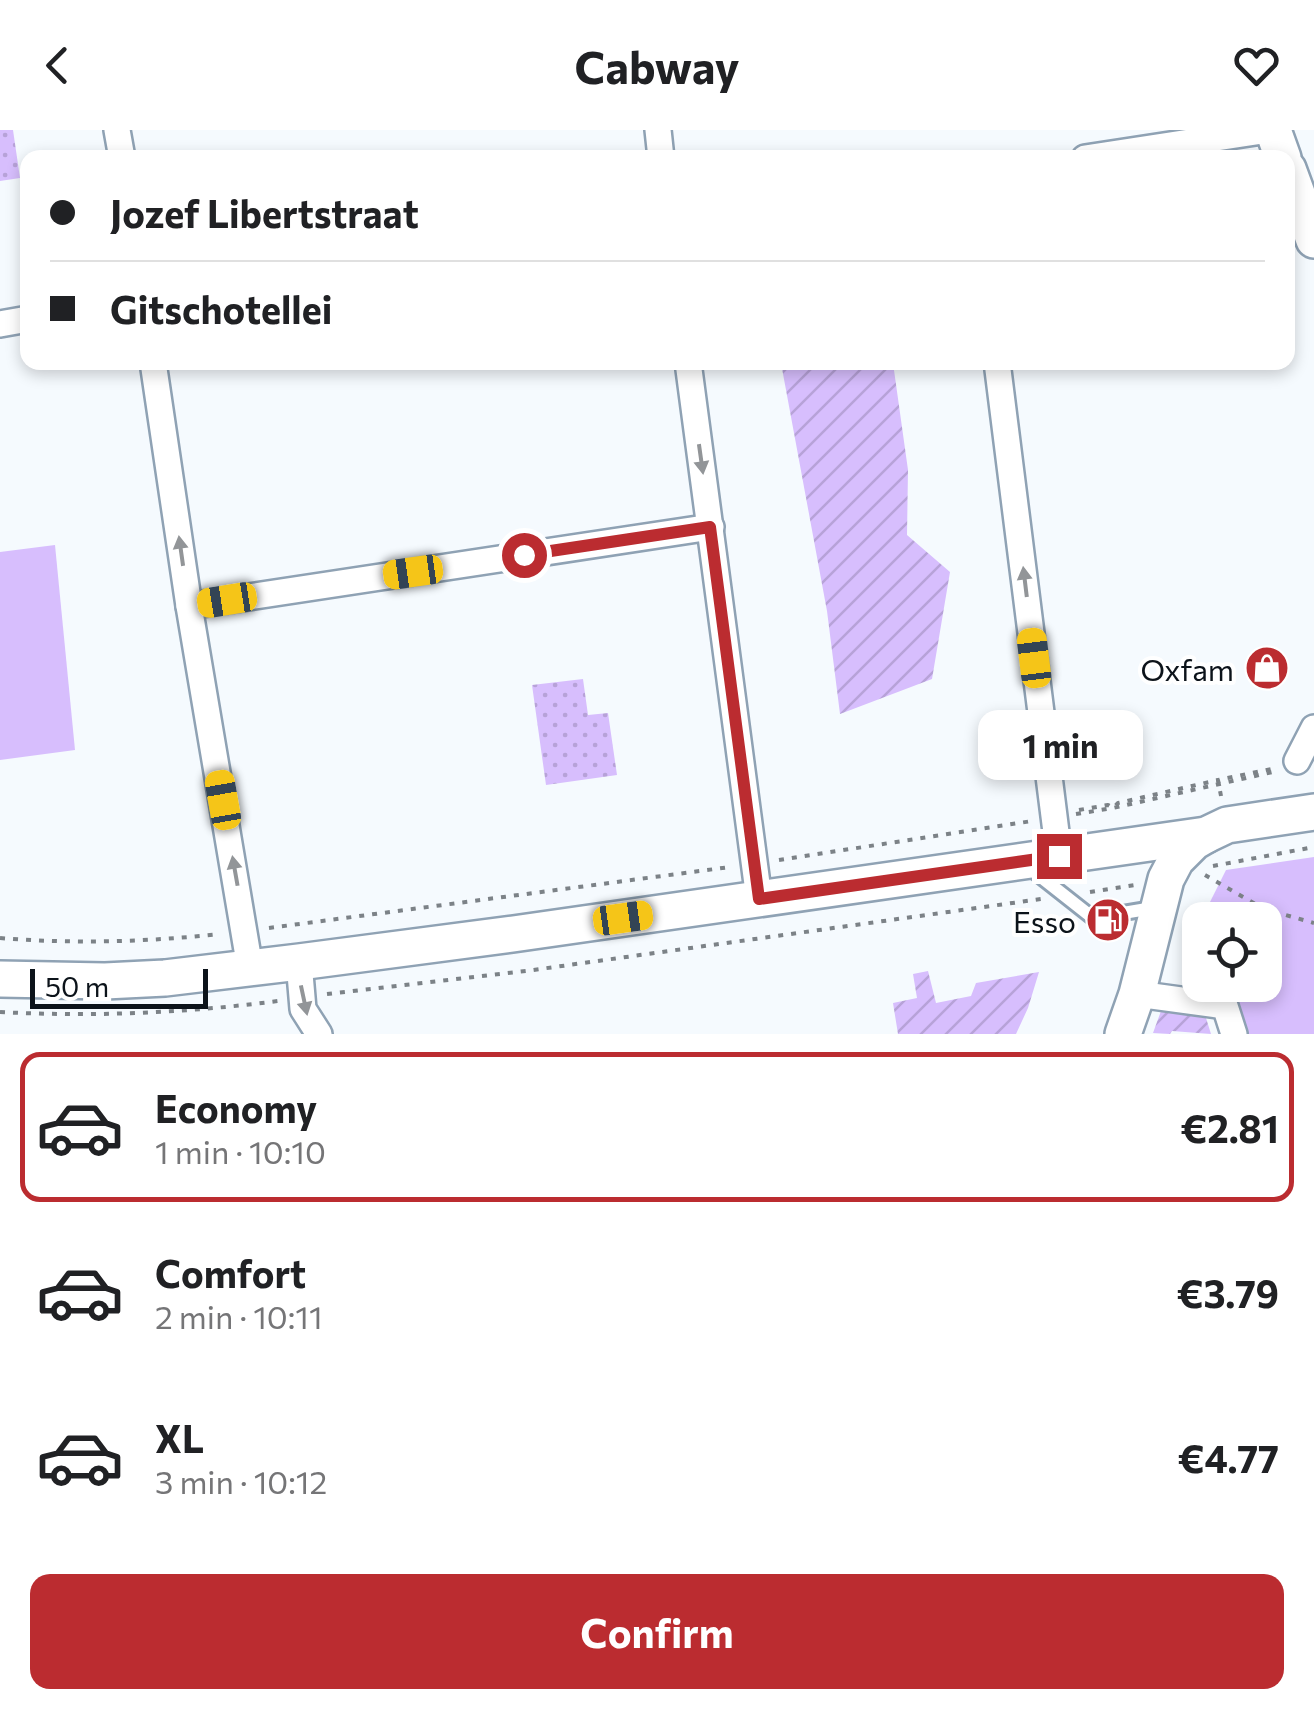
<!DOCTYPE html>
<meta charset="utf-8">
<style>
:root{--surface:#fff;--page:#f6f6f6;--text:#202124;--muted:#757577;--line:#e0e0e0;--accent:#bb2c30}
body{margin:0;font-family:Commissioner,sans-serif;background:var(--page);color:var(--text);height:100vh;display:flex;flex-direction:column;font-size:38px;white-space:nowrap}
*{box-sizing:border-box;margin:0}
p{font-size:32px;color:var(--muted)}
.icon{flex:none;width:55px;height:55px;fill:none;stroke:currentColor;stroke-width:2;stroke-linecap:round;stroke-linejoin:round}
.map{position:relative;height:904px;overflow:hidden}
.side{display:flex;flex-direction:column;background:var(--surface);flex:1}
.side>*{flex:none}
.banner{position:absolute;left:20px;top:20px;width:1275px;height:220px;border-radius:20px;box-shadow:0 5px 15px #0003;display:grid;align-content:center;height:220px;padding:0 30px;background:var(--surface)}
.tools{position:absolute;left:1182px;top:772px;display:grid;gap:20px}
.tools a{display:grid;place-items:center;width:100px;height:100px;border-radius:20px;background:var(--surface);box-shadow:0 5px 15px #0003;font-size:50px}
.scale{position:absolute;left:30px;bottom:25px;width:178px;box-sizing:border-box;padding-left:10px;border:5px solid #0c131a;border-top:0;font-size:28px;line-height:35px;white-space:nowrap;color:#0c131a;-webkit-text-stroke:8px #fff;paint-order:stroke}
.end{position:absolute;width:45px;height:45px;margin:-22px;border:12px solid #bb2c30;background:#fff;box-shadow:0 0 0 5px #fff}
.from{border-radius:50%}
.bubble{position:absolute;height:70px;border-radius:20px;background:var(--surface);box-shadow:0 5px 15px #0003;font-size:32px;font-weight:700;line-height:70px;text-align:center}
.car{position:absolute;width:30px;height:60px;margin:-30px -15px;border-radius:12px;box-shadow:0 0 8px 2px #0007;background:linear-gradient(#f5c518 24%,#345 0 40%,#f5c518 0 76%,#345 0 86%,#f5c518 0)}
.banner b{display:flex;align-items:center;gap:35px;height:95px;font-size:38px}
.banner b+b{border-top:2px solid var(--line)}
.banner i{width:25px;height:25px;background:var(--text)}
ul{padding:18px 0 0;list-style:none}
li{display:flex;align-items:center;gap:30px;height:150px;margin:0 20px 15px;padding:0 10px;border:5px solid transparent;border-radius:20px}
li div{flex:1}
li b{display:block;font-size:38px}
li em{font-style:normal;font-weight:700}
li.selected{border-color:var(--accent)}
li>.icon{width:90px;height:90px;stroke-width:1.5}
.primary-button{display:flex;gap:20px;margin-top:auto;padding:20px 30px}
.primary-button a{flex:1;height:115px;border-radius:20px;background:var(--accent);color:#fff;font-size:40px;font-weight:700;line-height:115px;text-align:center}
header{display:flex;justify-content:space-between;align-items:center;height:130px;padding:0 30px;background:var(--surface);font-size:45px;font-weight:700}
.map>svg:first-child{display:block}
</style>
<header><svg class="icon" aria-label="back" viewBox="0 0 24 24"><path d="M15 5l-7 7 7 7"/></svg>Cabway<svg class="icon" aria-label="heart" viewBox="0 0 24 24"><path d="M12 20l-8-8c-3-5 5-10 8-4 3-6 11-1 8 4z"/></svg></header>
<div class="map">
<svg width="1314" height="904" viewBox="0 0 1314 904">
<defs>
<pattern id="grass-dots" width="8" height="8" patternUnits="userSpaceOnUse" patternTransform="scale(2.5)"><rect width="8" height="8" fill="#d7befd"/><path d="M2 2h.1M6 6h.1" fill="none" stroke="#b7a2d8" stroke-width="1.8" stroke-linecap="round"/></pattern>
<pattern id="garden-furrows" width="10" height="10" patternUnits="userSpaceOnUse" patternTransform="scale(2.5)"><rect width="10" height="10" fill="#d7befd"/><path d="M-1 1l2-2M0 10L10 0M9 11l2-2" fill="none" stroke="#b7a2d8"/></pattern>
</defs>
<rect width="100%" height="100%" fill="#f5fafe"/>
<g fill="url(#grass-dots)">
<path d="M 0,0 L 13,0 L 20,48 L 0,51 Z"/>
<path d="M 583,549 L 588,585 L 608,583 L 617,645 L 546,655 L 532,555 Z"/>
</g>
<g fill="#d7befd">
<path d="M 55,415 L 75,620 L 0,630 L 0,422 Z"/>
<path d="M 1314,727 L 1314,904 L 1247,904 L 1238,876 L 1202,855 L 1265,855 L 1265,790 L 1200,790 L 1200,853 L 1184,837 L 1200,777 L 1209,774 L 1226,740 Z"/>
</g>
<g fill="url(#garden-furrows)">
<path d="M 781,233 L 893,233 L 908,340 L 907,405 L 950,442 L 932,549 L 840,584 L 827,481 Z"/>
<path d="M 928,841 L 936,873 L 971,866 L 976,853 L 1039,842 L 1028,878 L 1016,904 L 898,904 L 893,873 L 917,868 L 913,844 Z"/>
<path d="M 1161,881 L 1206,888 L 1211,904 L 1172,901 L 1170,904 L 1153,903 Z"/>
</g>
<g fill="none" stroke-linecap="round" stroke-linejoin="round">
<defs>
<path id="lane" d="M 1027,736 L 1093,788 L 1153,778"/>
<g id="street">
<path d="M 117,0 L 122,28"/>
<path d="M 658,0 L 661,28"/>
<path d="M 1085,28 L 1269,0"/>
<path d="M 0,194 L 28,189"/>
<path d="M 153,232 L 189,476 L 250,838"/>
<path d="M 688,232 L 759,769"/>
<path d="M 997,232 L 1059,726"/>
<path d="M 189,476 L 711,397"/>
<path d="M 1297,631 L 1314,598"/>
<path d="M 299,832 L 303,879 L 319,904"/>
<path d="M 1137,864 L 1225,876 L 1234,904"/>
</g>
<g id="secondary">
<path d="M 1273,0 L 1283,28"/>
<path d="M 1288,39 L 1314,110"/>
<path d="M 0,849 L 105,851 L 165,848 L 299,832 L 513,804 L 1206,705 L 1227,695 L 1314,682"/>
<path d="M 1123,904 L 1137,864 L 1166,749 L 1176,730 L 1194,712 L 1206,705"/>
</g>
</defs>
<use href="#lane" stroke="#8fa2b4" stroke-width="18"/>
<use href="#street" stroke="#8fa2b4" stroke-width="30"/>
<use href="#secondary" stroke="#8fa2b4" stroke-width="40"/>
<g stroke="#7c8287" stroke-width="4" stroke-dasharray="5 8" stroke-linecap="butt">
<path d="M 1221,666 L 1218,650 L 1276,638"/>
<path d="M 1079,680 L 1108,675 L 1113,678 L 1118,673 L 1218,650"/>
<path d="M 1076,684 L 1113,678 L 1277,641"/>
<path d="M 779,730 L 1032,691"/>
<path d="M 1213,736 L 1314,717"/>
<path d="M 1205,745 L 1264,779 L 1314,793"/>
<path d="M 1090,762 L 1135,755"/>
<path d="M 269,798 L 730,737"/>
<path d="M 0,808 C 74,814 146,812 220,804"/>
<path d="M 327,864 L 526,841 L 1041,769"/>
<path d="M 0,882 C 93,887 185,883 278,871"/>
</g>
<use href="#lane" stroke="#fff" stroke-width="12"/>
<use href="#street" stroke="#fff" stroke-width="25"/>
<use href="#secondary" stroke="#fff" stroke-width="35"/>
</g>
<defs><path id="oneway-solid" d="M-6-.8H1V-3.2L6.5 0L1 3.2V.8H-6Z" transform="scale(2.5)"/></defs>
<g fill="#929598">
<use href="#oneway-solid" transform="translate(701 329) rotate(82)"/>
<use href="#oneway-solid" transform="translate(181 421) rotate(-98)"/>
<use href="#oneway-solid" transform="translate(1025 452) rotate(-97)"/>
<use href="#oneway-solid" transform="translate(235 741) rotate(-100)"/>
<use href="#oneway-solid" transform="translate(304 870) rotate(78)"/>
</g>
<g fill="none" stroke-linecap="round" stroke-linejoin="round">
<path stroke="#bb2c30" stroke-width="12" d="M 524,425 L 710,397 L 759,769 L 1059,726"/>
</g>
<defs>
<symbol id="shop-disc" viewBox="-11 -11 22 22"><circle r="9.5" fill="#bb2c30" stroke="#fff"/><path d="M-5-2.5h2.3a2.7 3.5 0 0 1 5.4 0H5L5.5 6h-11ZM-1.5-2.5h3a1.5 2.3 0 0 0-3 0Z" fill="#fff"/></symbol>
<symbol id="fuel-disc" viewBox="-11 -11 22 22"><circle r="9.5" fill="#bb2c30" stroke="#fff"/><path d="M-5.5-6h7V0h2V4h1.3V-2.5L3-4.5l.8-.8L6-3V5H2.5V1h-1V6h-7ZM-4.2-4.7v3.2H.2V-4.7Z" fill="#fff"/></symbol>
</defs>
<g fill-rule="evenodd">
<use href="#shop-disc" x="1242" y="513" width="50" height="50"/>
<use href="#fuel-disc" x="1083" y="765" width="50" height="50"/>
</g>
<g text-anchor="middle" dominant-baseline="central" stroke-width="8" stroke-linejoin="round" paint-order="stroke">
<g font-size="30" fill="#0c131a" stroke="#fff" text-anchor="end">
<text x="1234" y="538">Oxfam</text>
<text x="1076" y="790">Esso</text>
</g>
</g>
</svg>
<div class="tools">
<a><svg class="icon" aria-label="locate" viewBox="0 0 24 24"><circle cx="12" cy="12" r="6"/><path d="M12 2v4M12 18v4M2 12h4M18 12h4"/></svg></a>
</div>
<div class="scale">50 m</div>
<i class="end from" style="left:524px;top:425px"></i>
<i class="end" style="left:1059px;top:726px"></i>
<div class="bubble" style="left:978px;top:580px;width:165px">1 min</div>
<i class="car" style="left:413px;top:442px;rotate:262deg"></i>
<i class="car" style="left:227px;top:470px;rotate:261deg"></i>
<i class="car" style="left:1034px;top:528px;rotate:353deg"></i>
<i class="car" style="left:223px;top:670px;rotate:350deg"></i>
<i class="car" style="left:623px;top:788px;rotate:82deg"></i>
<div class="banner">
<b><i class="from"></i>Jozef Libertstraat</b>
<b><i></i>Gitschotellei</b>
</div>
</div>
<section class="side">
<ul>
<li class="selected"><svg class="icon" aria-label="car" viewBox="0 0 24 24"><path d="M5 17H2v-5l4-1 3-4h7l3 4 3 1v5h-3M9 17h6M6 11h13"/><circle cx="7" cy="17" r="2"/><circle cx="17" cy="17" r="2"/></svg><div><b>Economy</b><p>1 min · 10:10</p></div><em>€2.81</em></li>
<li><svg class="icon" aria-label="car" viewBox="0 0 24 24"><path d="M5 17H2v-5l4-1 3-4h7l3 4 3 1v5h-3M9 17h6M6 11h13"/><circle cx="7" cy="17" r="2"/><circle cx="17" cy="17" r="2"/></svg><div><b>Comfort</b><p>2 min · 10:11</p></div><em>€3.79</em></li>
<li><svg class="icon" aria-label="car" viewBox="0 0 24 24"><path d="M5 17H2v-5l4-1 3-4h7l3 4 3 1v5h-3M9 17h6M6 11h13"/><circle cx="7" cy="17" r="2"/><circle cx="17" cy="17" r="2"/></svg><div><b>XL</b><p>3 min · 10:12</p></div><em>€4.77</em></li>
</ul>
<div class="primary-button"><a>Confirm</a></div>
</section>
